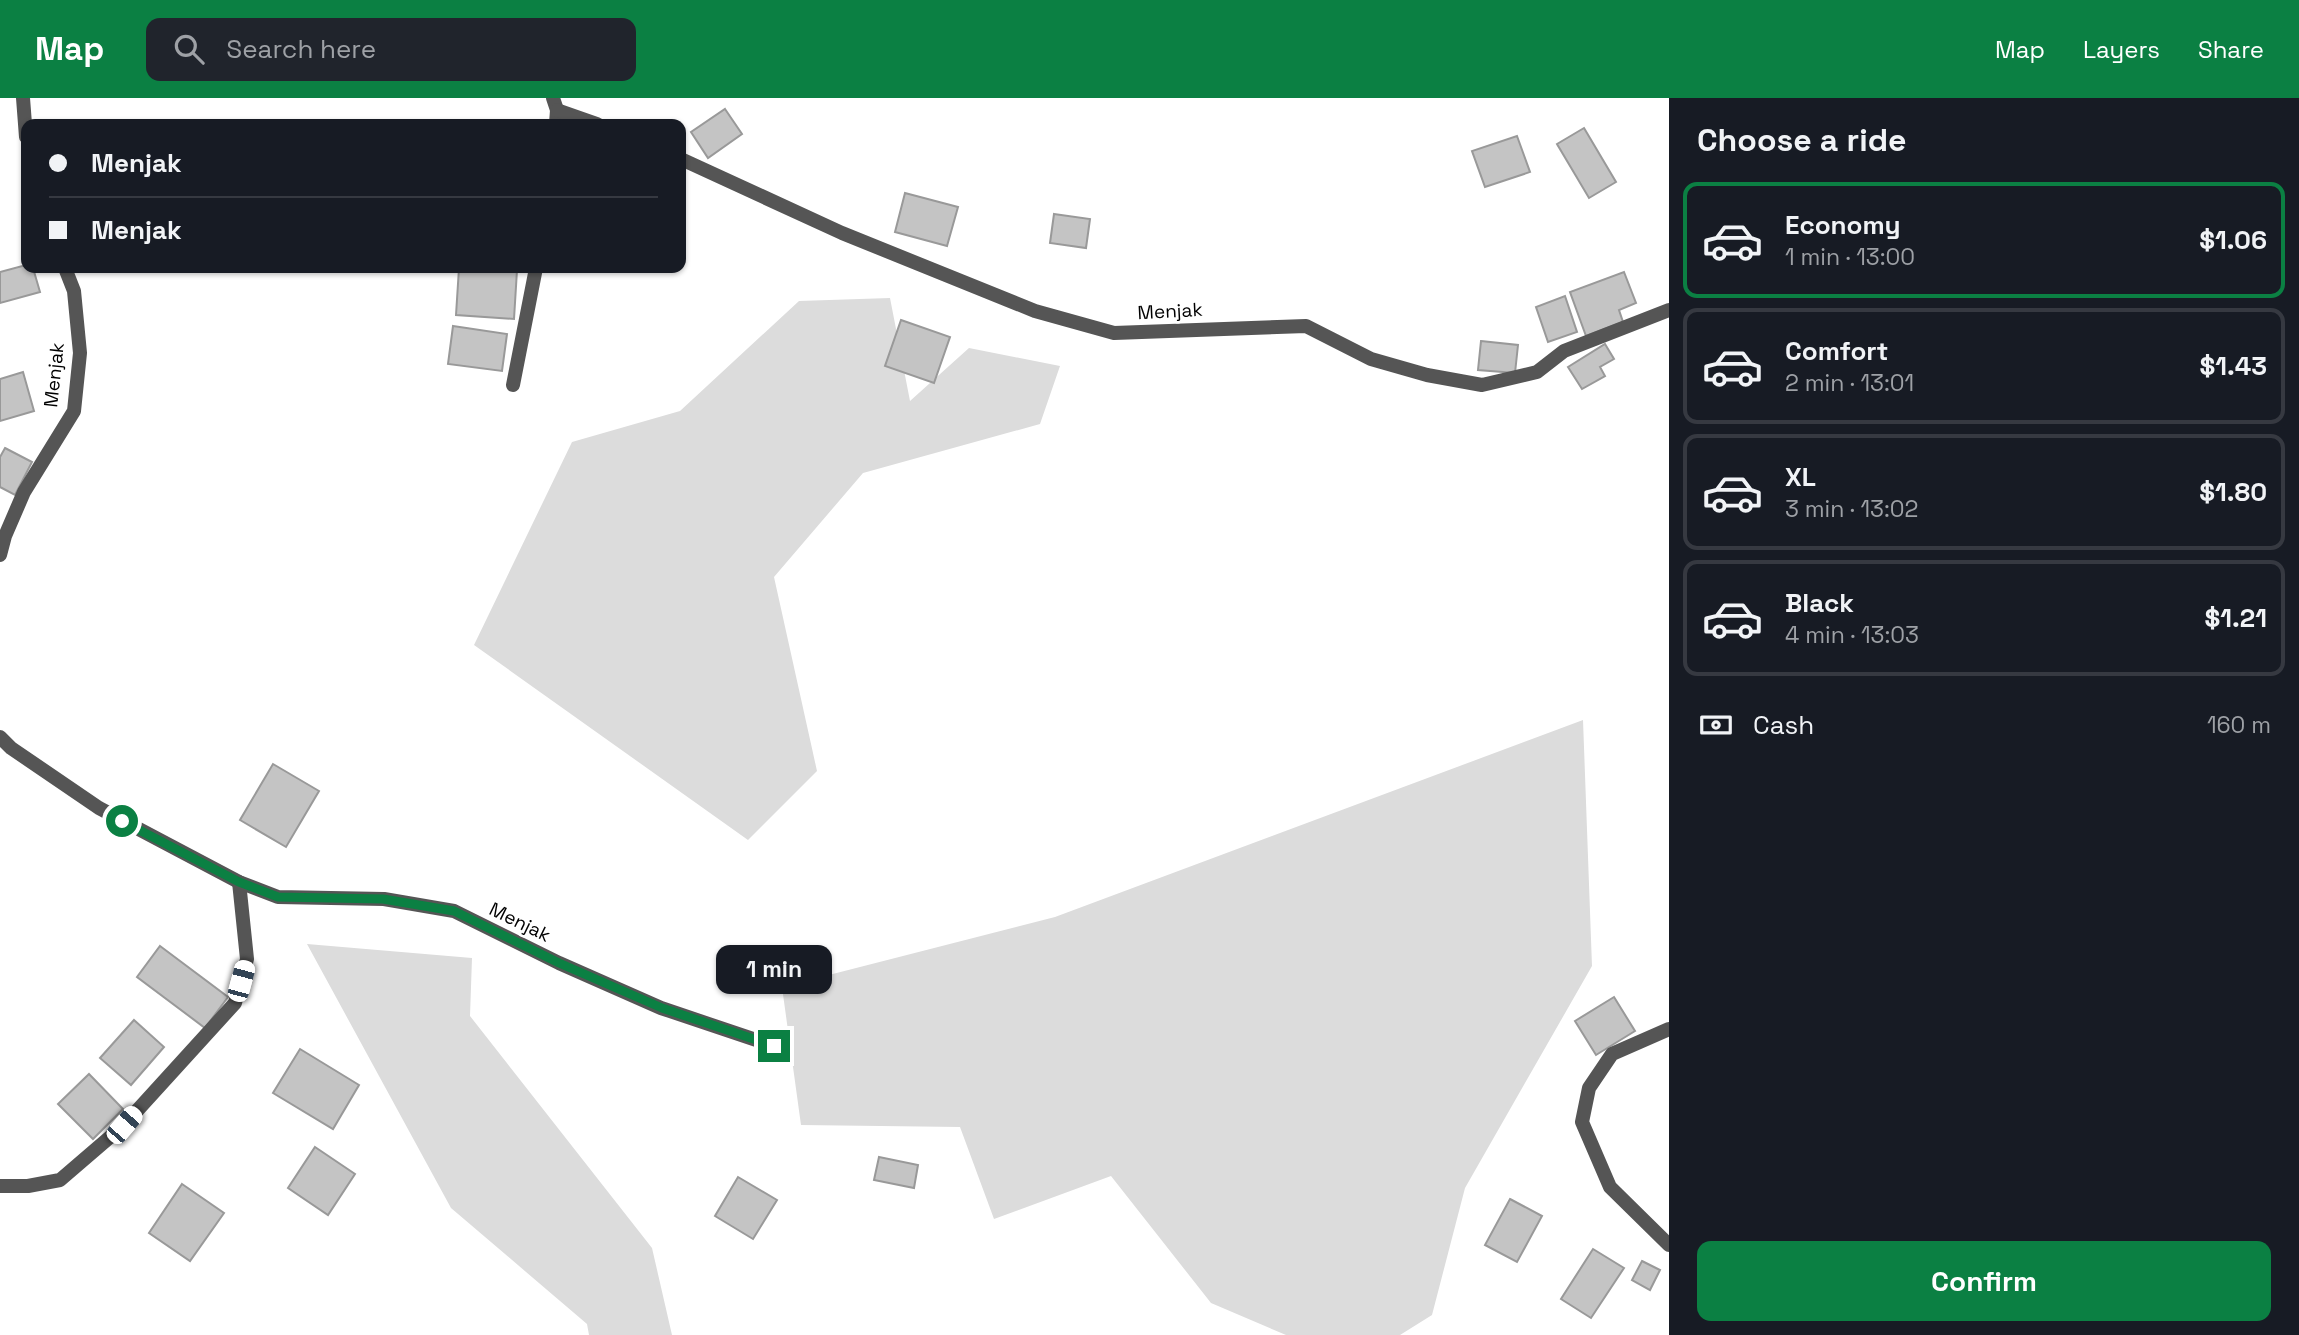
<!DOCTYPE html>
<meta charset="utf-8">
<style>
:root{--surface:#171b24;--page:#20242c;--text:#f1f3f6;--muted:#9ea1a6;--line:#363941;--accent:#0b8043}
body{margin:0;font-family:"Space Grotesk",sans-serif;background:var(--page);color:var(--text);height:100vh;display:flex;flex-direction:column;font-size:26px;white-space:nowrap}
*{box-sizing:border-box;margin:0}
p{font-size:23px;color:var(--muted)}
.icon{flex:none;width:38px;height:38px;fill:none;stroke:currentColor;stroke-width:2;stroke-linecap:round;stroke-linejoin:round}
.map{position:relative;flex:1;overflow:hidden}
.drawer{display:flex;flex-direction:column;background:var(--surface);width:630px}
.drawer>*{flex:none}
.hud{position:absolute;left:21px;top:21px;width:665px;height:154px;border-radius:14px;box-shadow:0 2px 5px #0004;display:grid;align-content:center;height:154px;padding:0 28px;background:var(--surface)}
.end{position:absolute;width:32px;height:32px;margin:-16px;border:9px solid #0b8043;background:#fff;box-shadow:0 0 0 4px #fff}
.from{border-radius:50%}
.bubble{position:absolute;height:49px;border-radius:14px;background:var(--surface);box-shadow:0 2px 5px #0004;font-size:23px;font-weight:700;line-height:49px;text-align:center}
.car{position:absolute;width:21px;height:42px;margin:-21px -10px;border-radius:9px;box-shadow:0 0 5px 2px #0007;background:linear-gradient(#fff 24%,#345 0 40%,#fff 0 76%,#345 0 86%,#fff 0)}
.hud b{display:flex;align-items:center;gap:24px;height:66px;font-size:26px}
.hud b+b{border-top:2px solid var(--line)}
.hud i{width:18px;height:18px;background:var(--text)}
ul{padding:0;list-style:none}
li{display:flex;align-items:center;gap:21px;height:116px;margin:0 14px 10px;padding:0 14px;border:4px solid var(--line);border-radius:14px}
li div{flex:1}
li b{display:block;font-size:26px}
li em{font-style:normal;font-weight:700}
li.selected{border-color:var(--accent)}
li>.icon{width:63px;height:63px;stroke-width:1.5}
h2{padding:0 28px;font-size:32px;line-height:84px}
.pay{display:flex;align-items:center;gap:18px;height:77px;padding:0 28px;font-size:26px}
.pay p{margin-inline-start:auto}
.cta{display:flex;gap:14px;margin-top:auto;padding:14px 28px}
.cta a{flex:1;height:80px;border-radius:14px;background:var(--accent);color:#fff;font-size:28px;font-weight:700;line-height:80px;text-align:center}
header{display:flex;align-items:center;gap:42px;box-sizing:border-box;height:98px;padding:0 35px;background:var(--accent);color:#fff}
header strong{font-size:33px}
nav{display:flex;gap:38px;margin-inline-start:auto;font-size:24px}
.search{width:490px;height:63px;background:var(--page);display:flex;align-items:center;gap:18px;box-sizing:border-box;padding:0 24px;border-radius:14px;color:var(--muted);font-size:26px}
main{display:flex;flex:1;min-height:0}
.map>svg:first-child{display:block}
</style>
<header>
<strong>Map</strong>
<div class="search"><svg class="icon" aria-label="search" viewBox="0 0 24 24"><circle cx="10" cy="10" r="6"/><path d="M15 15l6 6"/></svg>Search here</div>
<nav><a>Map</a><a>Layers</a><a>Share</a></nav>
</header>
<main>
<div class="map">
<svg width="1669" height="1237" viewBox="0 0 1669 1237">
<rect width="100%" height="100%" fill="#fff"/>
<g fill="#dcdcdc">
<path d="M 890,200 L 910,303 L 969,250 L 1060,268 L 1040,326 L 863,375 L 774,479 L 817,673 L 748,742 L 474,547 L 572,344 L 680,313 L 799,203 Z"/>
<path d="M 1583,622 L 1592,868 L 1465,1090 L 1432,1217 L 1400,1237 L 1286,1237 L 1211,1205 L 1111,1078 L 994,1121 L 960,1029 L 801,1027 L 782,889 L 1055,819 Z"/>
<path d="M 307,846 L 472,860 L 470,918 L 652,1150 L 672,1237 L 589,1237 L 587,1226 L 451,1110 Z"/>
</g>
<g fill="#c4c4c4" stroke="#999" stroke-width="2">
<path d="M 725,11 L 742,36 L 708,60 L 691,34 Z"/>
<path d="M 1584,30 L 1616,84 L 1589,100 L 1557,46 Z"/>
<path d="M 1517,38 L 1530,74 L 1485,89 L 1472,53 Z"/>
<path d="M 905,95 L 958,109 L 947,148 L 895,134 Z"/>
<path d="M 1054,116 L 1090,121 L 1086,150 L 1050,145 Z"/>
<path d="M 26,167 L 26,170 L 33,170 L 40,194 L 0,205 L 0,174 Z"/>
<path d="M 459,170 L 517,172 L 514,221 L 456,217 Z"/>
<path d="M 1624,174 L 1636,205 L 1619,212 L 1623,224 L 1586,238 L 1570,194 Z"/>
<path d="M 1565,198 L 1577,234 L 1548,244 L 1536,209 Z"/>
<path d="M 901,222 L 950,239 L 934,285 L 885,268 Z"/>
<path d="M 453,228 L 507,236 L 502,273 L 448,266 Z"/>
<path d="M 1481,243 L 1518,247 L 1515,275 L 1478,272 Z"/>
<path d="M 1605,246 L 1614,261 L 1600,269 L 1605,278 L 1582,291 L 1568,269 Z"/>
<path d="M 23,274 L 34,313 L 0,323 L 0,281 Z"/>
<path d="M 5,350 L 32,364 L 15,397 L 0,389 L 0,359 Z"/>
<path d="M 273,666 L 319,693 L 286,749 L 240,722 Z"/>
<path d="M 160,848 L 228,899 L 205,930 L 137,879 Z"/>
<path d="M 1614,899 L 1635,933 L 1596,957 L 1575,923 Z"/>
<path d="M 134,922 L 164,949 L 131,987 L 100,960 Z"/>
<path d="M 300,951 L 359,987 L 333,1031 L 273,995 Z"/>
<path d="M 89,976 L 123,1011 L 93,1041 L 58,1006 Z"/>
<path d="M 315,1049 L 355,1076 L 328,1117 L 288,1090 Z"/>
<path d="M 879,1059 L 918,1067 L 914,1090 L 874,1082 Z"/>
<path d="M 738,1079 L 777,1102 L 753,1141 L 715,1118 Z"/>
<path d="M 182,1086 L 224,1115 L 190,1163 L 149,1135 Z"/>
<path d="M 1510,1101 L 1542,1118 L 1517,1164 L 1485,1147 Z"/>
<path d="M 1593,1151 L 1624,1170 L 1591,1220 L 1561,1201 Z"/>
<path d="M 1642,1163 L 1660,1172 L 1650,1192 L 1632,1182 Z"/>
</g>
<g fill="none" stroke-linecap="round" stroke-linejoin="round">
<g stroke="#555" stroke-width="14">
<path d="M 23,0 L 26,39"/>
<path d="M 553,0 L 557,12 L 556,26"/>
<path d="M 557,12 L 597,26"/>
<path d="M 681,61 L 842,135 L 1035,213 L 1114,235 L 1306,228 L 1371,261 L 1427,277 L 1482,287 L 1537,274 L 1564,253 L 1669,212"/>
<path d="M 513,287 L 536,170"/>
<path d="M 0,457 L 5,438 L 24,394 L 74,313 L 80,255 L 74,193 L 65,170"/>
<path d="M 0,639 L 11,650 L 99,710 L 239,784 L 278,799 L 384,801 L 454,813 L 559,865 L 661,910 L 774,948"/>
<path d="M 1669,931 L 1612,956 L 1589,990 L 1582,1024 L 1610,1089 L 1669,1147"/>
<path d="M 0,1088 L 28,1088 L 60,1082 L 124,1027 L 235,905 L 247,861 L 239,784"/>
</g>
</g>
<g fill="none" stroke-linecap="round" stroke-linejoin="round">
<path stroke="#0b8043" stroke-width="9" d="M 122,723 L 239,784 L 278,799 L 383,801 L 454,813 L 559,865 L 662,910 L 774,948"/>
</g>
<g text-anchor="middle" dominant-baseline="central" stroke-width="5" stroke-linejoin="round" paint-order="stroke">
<g font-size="19" fill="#000" stroke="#fff">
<text transform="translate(1170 213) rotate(-3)">Menjak</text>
<text transform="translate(54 277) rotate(-84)">Menjak</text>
<text transform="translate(520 824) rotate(26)">Menjak</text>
</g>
</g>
</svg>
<i class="end from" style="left:122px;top:723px"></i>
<i class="end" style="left:774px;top:948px"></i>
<div class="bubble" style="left:716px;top:847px;width:116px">1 min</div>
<i class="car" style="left:241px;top:883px;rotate:15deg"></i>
<i class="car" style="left:124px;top:1027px;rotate:41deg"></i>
<div class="hud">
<b><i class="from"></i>Menjak</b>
<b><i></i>Menjak</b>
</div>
</div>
<section class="drawer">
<h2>Choose a ride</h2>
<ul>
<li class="selected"><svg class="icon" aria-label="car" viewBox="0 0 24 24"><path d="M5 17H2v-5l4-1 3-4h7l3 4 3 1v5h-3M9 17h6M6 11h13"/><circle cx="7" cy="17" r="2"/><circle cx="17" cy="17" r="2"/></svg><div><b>Economy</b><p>1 min · 13:00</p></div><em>$1.06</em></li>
<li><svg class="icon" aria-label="car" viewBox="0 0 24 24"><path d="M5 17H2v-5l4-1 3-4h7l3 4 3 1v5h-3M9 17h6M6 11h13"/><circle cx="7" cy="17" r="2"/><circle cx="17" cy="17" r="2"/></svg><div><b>Comfort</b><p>2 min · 13:01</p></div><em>$1.43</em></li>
<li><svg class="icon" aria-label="car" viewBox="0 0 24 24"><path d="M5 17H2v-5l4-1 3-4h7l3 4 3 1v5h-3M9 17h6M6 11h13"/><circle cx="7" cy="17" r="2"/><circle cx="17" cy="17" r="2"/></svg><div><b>XL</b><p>3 min · 13:02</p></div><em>$1.80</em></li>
<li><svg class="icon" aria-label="car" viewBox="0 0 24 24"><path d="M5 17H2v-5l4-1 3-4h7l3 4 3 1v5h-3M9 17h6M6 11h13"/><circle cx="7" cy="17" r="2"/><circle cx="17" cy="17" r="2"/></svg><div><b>Black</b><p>4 min · 13:03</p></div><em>$1.21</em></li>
</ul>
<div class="pay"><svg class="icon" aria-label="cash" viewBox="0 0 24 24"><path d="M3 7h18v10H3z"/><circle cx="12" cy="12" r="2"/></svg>Cash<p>160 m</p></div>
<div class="cta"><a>Confirm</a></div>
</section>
</main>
